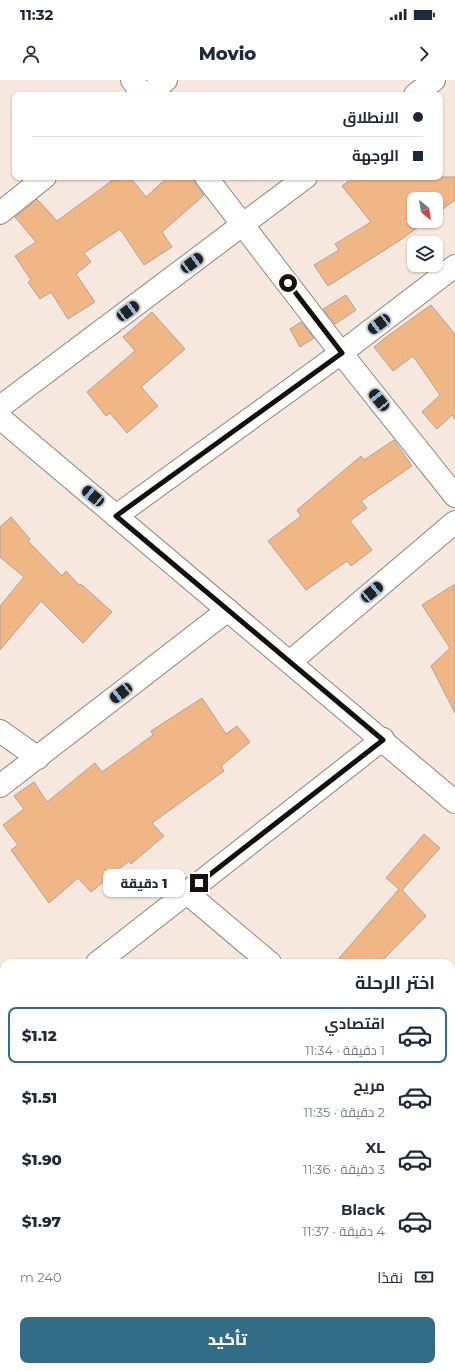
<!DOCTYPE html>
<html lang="ar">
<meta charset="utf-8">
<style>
:root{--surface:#fff;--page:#f2f2f3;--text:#1f2937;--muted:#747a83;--line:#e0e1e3;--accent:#336c86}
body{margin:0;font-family:Montserrat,Cairo,sans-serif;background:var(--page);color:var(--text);direction:rtl;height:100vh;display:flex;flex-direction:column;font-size:15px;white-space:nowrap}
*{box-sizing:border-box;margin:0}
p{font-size:13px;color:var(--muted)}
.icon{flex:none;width:22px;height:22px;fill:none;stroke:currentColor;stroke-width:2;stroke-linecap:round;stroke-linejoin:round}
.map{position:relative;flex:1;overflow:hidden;direction:ltr}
.drawer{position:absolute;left:0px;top:879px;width:455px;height:412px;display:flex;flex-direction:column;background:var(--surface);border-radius:12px 12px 0 0;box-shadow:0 1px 3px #0004;direction:rtl}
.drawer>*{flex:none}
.guide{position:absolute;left:12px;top:12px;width:431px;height:88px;border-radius:8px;box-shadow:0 1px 3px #0004;direction:rtl;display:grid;align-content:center;height:88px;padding:0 20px;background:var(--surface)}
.needle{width:26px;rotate:150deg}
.buttons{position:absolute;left:407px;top:112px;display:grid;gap:8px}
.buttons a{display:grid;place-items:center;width:36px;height:36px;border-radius:8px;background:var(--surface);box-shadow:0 1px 3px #0004;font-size:20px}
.end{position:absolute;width:18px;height:18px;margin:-9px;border:5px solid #15100d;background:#fff;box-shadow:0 0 0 2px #fff}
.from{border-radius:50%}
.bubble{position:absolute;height:28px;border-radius:8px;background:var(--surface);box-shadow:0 1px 3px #0004;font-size:13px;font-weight:800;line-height:28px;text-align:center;direction:rtl}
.car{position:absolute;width:12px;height:24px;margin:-12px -6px;border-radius:5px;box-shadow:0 0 3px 1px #0007;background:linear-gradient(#222 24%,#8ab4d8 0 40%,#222 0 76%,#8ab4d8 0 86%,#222 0)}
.guide b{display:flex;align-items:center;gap:14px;height:38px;font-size:15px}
.guide b+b{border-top:1px solid var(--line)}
.guide i{width:10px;height:10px;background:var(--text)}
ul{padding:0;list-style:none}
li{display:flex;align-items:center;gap:12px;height:56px;margin:0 8px 6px;padding:0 12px;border:2px solid transparent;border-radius:8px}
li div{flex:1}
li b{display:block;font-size:15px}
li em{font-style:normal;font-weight:800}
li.on{border-color:var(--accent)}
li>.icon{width:36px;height:36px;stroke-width:1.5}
h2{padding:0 20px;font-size:18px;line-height:48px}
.pay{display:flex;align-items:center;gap:10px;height:44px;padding:0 20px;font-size:15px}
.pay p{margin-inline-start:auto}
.button{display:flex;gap:8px;margin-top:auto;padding:8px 20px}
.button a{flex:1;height:46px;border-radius:8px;background:var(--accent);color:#fff;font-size:16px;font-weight:800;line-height:46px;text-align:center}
.status{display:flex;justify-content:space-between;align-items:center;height:28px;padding:0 20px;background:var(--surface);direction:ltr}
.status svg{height:11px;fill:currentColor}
header{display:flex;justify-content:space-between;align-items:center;height:52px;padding:0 20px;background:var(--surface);font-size:18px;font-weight:800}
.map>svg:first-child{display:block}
</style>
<div class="status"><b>11:32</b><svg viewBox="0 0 49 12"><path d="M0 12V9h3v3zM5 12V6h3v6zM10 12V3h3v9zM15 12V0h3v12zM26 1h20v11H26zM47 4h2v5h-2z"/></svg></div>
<header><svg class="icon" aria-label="forward" viewBox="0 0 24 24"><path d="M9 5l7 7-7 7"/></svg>Movio<svg class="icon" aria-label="person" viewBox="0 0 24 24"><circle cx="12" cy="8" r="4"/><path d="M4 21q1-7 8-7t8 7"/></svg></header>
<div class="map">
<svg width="455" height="1291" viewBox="0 0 455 1291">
<rect width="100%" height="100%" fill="#f6e8de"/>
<g fill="#f1b686" stroke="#b0a399">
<path d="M 117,97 L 130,97 L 146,117 L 168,97 L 194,97 L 196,105 L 204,115 L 162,152 L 172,167 L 144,185 L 120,149 L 84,173 L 91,182 L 76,194 L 95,222 L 68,239 L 51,212 L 40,219 L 28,202 L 31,200 L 15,176 L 36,162 L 15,137 L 37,119 L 57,141 Z"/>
<path d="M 354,97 L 455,97 L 455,120 L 436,134 L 436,119 L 414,119 L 414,141 L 426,141 L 402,159 L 328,206 L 314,185 L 339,170 L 335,164 L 371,142 L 342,106 Z"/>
<path d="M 346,215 L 356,230 L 335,244 L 323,229 Z"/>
<path d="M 431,225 L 455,254 L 455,339 L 452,335 L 437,349 L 422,332 L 440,315 L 413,276 L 393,291 L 374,267 L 385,258 Z"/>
<path d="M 152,232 L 185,269 L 141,307 L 158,326 L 127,353 L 110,333 L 106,336 L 87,312 L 135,271 L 123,257 Z"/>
<path d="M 301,242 L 314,258 L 300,267 L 290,249 Z"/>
<path d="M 394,360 L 412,386 L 361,421 L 367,428 L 350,441 L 372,470 L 351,486 L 347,481 L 306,510 L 268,461 L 301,436 L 297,430 L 361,376 L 364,380 Z"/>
<path d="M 11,437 L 30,459 L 28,461 L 62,496 L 66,491 L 79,505 L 81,504 L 112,532 L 83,563 L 41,521 L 0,570 L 0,526 L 24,497 L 0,477 L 0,447 Z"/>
<path d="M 455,504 L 455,633 L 431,586 L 450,568 L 422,525 Z"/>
<path d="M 202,618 L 226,654 L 237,646 L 250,662 L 221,686 L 224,691 L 152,743 L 164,756 L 131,784 L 129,781 L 91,812 L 78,798 L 49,823 L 11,770 L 18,765 L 3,745 L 24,729 L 14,716 L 34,702 L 47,722 L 95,683 L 102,692 L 153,655 L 151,651 Z"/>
<path d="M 424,754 L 440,768 L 402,810 L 426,836 L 380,883 L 335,883 L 399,809 L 386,798 Z"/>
</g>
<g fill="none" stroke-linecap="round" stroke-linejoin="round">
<defs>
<g id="minor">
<path d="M 132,0 L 143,15"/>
<path d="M 147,15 L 166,0"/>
<path d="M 415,15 L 434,0"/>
<path d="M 206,97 L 341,273 L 455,416"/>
<path d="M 0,133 L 45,97"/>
<path d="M 0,327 L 306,97"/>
<path d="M 116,436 L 341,273 L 455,186"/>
<path d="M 290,582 L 455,442"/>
<path d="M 0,651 L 38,678"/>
<path d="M 0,706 L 228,530"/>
<path d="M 186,812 L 270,883"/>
<path d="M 97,883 L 383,659"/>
<path d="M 0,960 L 4,957"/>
<path d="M 451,1035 L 455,1038"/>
<path d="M 451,1121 L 455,1118"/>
<path d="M 0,1227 L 4,1224"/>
<path d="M 90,1287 L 93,1291"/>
<path d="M 238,1291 L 243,1287"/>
</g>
<path id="tertiary" d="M 0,338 L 455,722"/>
</defs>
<use href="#minor" stroke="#91857b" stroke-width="24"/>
<use href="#tertiary" stroke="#91857b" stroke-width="24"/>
<use href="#minor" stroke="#fff" stroke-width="22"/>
<use href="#tertiary" stroke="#fff" stroke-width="22"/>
</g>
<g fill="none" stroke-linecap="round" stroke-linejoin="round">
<path stroke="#15100d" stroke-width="5" d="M 199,803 L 383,660 L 116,436 L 342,273 L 288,203"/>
</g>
</svg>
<div class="buttons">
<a><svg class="needle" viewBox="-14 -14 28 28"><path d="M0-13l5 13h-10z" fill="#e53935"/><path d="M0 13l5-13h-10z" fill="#747a83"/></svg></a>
<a><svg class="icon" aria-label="layers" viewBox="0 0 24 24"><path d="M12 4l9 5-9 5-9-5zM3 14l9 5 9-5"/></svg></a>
</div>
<i class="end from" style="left:288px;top:203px"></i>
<i class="end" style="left:199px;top:803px"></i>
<div class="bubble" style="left:103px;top:789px;width:82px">1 دقيقة</div>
<i class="car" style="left:192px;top:183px;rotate:53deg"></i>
<i class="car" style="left:128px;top:231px;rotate:53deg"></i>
<i class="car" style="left:379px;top:244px;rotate:233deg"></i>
<i class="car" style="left:379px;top:320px;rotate:321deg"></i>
<i class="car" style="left:93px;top:416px;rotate:310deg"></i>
<i class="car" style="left:372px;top:512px;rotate:50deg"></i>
<i class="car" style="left:121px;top:613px;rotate:232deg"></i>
<div class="guide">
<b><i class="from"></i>الانطلاق</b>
<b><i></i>الوجهة</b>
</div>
<section class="drawer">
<h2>اختر الرحلة</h2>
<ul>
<li class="on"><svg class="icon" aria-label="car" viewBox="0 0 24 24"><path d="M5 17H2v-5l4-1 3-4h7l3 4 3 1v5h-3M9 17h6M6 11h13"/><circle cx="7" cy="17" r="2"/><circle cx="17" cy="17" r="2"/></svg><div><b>اقتصادي</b><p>1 دقيقة · 11:34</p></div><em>$1.12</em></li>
<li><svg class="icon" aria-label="car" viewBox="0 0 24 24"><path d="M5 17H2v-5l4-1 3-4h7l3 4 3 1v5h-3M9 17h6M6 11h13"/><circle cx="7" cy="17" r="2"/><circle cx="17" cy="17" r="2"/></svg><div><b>مريح</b><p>2 دقيقة · 11:35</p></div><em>$1.51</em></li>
<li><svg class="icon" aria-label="car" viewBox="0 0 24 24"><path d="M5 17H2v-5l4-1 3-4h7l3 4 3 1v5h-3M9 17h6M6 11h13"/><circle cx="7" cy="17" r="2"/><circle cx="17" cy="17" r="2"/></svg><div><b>XL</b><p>3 دقيقة · 11:36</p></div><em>$1.90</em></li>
<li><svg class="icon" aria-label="car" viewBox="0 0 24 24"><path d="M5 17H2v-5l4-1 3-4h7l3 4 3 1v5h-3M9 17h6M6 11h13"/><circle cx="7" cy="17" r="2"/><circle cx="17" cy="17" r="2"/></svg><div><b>Black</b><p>4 دقيقة · 11:37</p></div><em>$1.97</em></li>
</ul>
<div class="pay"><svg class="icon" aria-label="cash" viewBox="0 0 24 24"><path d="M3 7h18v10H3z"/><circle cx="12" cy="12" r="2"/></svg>نقدًا<p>240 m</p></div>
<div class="button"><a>تأكيد</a></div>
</section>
</div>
